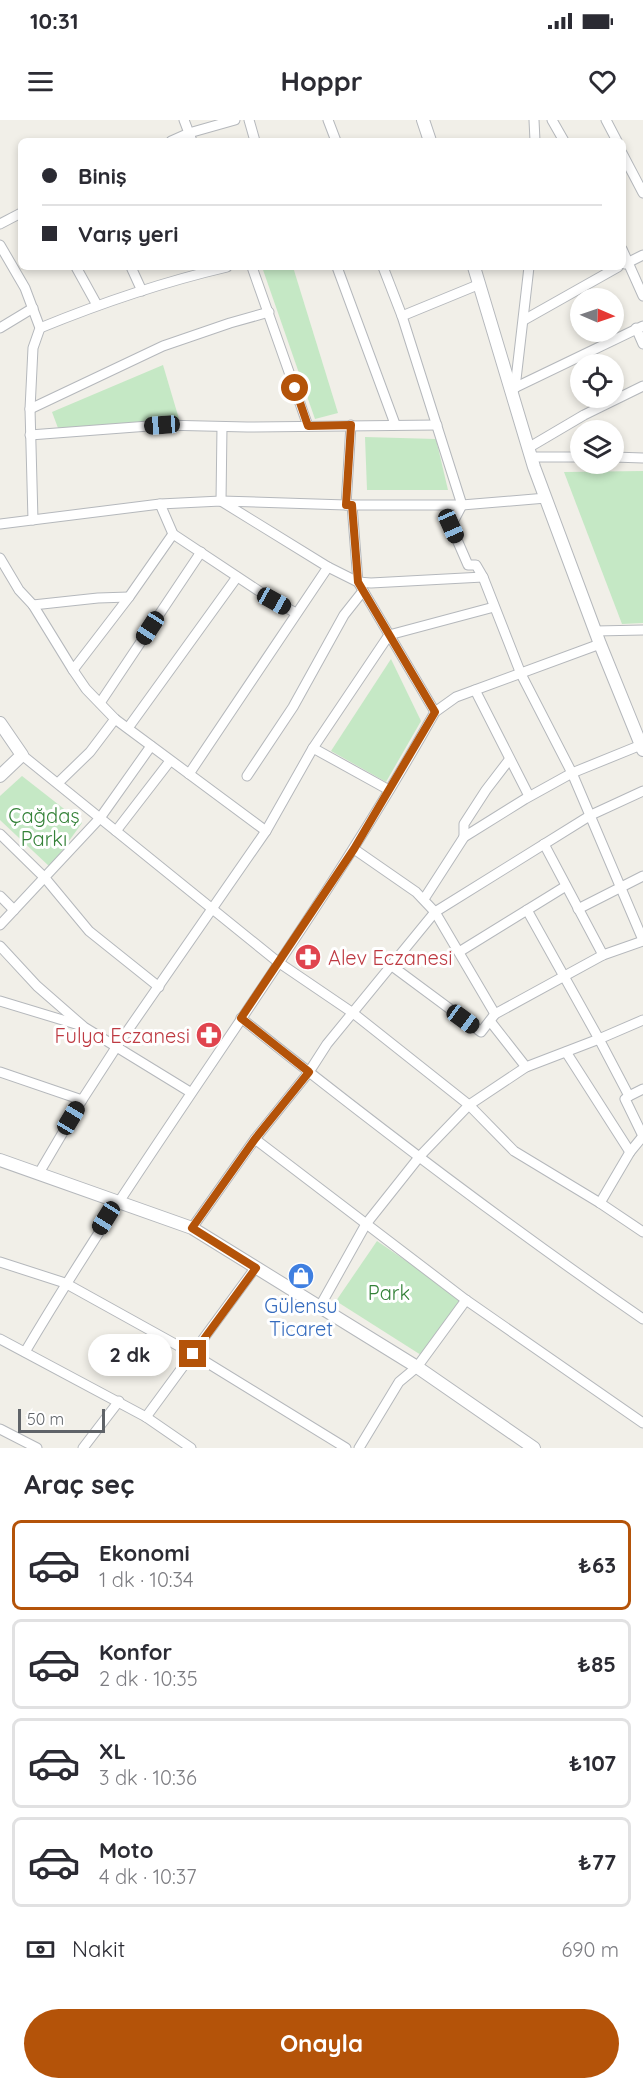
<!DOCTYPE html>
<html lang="tr">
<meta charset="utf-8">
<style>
:root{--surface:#fff;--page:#f7f7f7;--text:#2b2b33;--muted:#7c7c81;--line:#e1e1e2;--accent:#b45309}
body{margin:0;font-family:Quicksand,sans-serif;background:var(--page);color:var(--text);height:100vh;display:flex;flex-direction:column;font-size:22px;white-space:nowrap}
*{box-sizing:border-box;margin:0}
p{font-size:20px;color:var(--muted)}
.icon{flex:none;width:33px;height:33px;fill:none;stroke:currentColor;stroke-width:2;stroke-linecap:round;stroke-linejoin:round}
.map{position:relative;height:1328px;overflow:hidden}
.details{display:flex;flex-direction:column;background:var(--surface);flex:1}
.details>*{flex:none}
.top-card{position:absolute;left:18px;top:18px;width:608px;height:132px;border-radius:9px;box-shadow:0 3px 9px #0003;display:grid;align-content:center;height:132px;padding:0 24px;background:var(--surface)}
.needle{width:39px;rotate:92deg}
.controls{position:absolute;left:570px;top:168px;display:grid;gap:12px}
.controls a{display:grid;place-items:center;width:54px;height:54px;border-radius:50%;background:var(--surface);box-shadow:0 3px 9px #0003;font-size:30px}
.scale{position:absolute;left:18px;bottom:15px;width:87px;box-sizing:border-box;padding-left:6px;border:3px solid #5f6368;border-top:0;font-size:16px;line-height:21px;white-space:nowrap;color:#5f6368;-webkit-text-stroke:4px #fff;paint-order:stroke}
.end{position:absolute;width:27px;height:27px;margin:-14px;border:8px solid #b45309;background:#fff;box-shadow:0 0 0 3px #fff}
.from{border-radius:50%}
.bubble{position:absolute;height:42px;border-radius:21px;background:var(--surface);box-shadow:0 3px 9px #0003;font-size:20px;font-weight:700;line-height:42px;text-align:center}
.car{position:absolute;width:18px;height:36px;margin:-18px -9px;border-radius:8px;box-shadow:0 0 4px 2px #0007;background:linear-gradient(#222 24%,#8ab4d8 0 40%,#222 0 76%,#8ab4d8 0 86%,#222 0)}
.top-card b{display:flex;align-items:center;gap:21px;height:57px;font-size:22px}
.top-card b+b{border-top:2px solid var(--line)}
.top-card i{width:15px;height:15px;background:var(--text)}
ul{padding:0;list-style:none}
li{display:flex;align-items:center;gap:18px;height:90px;margin:0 12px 9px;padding:0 12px;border:3px solid var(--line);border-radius:9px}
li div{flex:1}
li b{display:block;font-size:22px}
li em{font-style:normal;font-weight:700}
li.selected{border-color:var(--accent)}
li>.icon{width:54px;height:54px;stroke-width:1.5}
h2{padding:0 24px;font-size:27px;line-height:72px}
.pay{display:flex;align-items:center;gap:15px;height:66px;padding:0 24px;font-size:22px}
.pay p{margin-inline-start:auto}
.action{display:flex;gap:12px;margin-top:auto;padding:12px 24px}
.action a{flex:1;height:69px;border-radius:36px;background:var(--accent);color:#fff;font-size:24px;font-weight:700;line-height:69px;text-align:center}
.status{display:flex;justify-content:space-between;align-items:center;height:42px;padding:0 30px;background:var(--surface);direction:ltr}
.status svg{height:16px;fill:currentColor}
header{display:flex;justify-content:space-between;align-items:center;height:78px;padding:0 24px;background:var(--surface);font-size:27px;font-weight:700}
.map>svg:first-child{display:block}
</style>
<div class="status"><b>10:31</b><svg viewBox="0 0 49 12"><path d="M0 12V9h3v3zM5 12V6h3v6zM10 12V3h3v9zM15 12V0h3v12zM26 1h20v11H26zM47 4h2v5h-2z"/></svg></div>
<header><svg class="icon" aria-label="menu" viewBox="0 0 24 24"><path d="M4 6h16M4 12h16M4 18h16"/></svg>Hoppr<svg class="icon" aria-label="heart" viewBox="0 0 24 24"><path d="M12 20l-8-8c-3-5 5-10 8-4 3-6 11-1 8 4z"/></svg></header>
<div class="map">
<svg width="643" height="1328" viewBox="0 0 643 1328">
<rect width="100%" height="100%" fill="#f1efe8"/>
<g fill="#c5e8c5">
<path d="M 262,147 L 293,147 L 338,293 L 315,299 Z"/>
<path d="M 163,245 L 179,299 L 58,308 L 52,292 Z"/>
<path d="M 365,317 L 436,319 L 448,370 L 367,370 Z"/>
<path d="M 643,351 L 643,503 L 622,504 L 564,352 Z"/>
<path d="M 391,539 L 421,601 L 386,662 L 331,631 Z"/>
<path d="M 22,656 L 82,703 L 50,747 L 0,700 L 0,676 Z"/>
<path d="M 377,1121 L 462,1179 L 421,1235 L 336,1181 Z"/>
</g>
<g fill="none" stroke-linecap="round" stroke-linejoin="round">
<defs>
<g id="minor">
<path d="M 184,0 L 192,21"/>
<path d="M 249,0 L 255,21"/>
<path d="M 328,0 L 336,21"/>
<path d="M 534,0 L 535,21"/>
<path d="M 552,0 L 564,21"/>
<path d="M 606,0 L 617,21"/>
<path d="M 171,21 L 189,13 L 235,0"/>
<path d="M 622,33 L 643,73"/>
<path d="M 0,104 L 21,93"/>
<path d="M 0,125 L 25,168 L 40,208 L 33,228 L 30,289 L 33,400"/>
<path d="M 622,129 L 643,176"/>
<path d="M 625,144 L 643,135"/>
<path d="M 76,147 L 97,185"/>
<path d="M 131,147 L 142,171"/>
<path d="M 252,147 L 308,306"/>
<path d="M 337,147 L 395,304"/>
<path d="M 383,147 L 402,196 L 462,385 L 451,406 L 468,445 L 476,445 L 483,457 L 521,554 L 572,653 L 643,820"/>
<path d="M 402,196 L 480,164"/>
<path d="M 524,200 L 618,147"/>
<path d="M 0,208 L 33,188"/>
<path d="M 40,208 C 101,183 163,162 227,147"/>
<path d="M 636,208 L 643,224"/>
<path d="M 515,268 L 529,147"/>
<path d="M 510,270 L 643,206"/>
<path d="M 30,289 L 163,226 L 230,203 L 269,192"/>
<path d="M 222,307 L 221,381 L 328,447 L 358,462 L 371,463 L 483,457"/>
<path d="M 30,315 L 162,305 L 247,307 L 437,305"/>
<path d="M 528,328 L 584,295 L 643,266"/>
<path d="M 531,337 L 580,337"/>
<path d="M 614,337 L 643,338"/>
<path d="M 160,384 L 173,414 L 274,481 L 296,493"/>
<path d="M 346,385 L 351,305"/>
<path d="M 352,385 L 358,462 L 435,592"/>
<path d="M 0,404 L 160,384 L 221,381 L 346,385 L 462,385 L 546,378"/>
<path d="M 0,438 L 19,470 L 33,485 L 73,550 L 129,477 L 173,414"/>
<path d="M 33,485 L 98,478 L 129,477"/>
<path d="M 596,511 L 643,510"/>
<path d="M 73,550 L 86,569 L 115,599 L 266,711"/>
<path d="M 475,570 L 529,676"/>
<path d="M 100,583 L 201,432"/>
<path d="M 128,608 L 237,457"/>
<path d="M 313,628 L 389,670"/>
<path d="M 22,635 L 278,842 L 353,893 L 469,985 L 514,1031 L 600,1083 L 643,1112"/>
<path d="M 189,654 L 328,447"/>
<path d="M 247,656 L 293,587 L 344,495 L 363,471"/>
<path d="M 58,663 L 90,632 L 115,599"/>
<path d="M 116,711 L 170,641"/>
<path d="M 0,714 L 45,758 L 89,811 L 159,867"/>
<path d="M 464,717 L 464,704 L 486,670 L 509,640"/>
<path d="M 544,724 L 603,835"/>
<path d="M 354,729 L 416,772 L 435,792 L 495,894"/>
<path d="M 0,776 L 14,790"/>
<path d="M 424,779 L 464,717 L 525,679 L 572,653 L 641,625"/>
<path d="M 578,789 L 643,756"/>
<path d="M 0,805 L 100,698 L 151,626"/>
<path d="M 0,826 L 37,866 L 84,907 L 190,972"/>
<path d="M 459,832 L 566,766"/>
<path d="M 392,846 L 481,912 L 495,894 L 603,835 L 643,821"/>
<path d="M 0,881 L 79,905"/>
<path d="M 241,898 C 371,1002 505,1104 643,1199"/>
<path d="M 643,900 L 599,919 L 629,976 L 625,979 L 643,1016"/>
<path d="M 490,901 L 526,947"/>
<path d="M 566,932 L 630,1032"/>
<path d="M 0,952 L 82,980"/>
<path d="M 629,976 L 643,969"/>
<path d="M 255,1019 L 466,1180 L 643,1303"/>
<path d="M 39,1053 L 82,980 L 117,926 L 266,711 L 313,628 L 389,515 L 494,487"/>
<path d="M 600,1083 L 630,1032 L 643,1016"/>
<path d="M 192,1108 L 255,1019 L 309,952 L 327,924 L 435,792 L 591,695 L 643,671"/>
<path d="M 0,1142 L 65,1163 L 193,1234 L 346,1328"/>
<path d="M 319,1188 L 366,1104 L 420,1036 L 469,985 L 526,947 L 599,919 L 527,790"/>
<path d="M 0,1219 L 146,1297 L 191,1328"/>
<path d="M 25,1232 C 154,1014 311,813 435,592 L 456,577 L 600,524"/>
<path d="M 146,1297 L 256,1147"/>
<path d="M 0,1309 L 37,1328"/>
<path d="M 83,1328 L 119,1281"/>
<path d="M 359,1328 L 399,1262 L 417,1247 L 466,1180"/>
</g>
<g id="tertiary">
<path d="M 423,0 L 430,21"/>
<path d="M 474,147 L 534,347 L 600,524 L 643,630"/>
<path d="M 0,603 L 22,635 L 0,656"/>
<path d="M 0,1040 L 192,1108 L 417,1247 L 534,1328"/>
</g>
</defs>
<use href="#minor" stroke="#b5b8bc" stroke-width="11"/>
<use href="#tertiary" stroke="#b5b8bc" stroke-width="14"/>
<use href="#minor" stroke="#fff" stroke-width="9"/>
<use href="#tertiary" stroke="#fff" stroke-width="12"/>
</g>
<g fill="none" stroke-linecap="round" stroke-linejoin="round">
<path stroke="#b45309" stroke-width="8" d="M 193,1234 L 256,1148 L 192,1108 L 255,1019 L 309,952 L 241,898 L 354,729 L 435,592 L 358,462 L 352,385 L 346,385 L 351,305 L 308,306 L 295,268"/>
</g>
<defs>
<symbol id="pharmacy-disc" viewBox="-11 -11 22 22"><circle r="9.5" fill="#e0444e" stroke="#fff"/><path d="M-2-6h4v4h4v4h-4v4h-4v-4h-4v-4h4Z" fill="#fff"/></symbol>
<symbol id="shop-disc" viewBox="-11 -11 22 22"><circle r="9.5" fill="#3f7fe0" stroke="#fff"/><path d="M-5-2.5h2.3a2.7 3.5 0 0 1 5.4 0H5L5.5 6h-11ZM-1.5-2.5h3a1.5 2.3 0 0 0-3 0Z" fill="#fff"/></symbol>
</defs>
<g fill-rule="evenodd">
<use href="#pharmacy-disc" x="293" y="822" width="30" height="30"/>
<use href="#pharmacy-disc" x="194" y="900" width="30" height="30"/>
<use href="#shop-disc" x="286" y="1141" width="30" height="30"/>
</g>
<g text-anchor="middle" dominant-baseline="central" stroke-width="6" stroke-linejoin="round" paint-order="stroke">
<g font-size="20" fill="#348238" stroke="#fff">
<text x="44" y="695">Çağdaş<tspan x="44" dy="23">Parkı</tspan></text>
<text x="389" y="1172">Park</text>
</g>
<g font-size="20" fill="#be3a42" stroke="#fff" text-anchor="start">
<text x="328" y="837">Alev Eczanesi</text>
<text x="190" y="915" text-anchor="end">Fulya Eczanesi</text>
</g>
<g font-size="20" fill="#366cbe" stroke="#fff">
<text x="301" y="1185">Gülensu<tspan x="301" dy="23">Ticaret</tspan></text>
</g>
</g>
</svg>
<div class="controls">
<a><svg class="needle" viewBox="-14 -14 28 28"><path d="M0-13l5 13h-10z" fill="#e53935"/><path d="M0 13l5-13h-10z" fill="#7c7c81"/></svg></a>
<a><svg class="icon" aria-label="locate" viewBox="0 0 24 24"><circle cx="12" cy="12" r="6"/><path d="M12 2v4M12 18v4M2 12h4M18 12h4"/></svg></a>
<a><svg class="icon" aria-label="layers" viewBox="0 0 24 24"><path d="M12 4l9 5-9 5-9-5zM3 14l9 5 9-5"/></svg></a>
</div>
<div class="scale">50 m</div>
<i class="end from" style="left:295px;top:268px"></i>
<i class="end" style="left:193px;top:1234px"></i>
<div class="bubble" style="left:88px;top:1214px;width:84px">2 dk</div>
<i class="car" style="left:162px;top:305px;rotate:266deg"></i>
<i class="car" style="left:451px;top:406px;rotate:156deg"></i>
<i class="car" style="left:274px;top:481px;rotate:119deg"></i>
<i class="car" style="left:150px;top:508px;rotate:213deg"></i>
<i class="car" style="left:463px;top:899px;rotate:126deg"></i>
<i class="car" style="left:71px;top:998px;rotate:31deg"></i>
<i class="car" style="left:106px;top:1098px;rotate:212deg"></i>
<div class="top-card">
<b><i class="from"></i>Biniş</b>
<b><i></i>Varış yeri</b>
</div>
</div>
<section class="details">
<h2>Araç seç</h2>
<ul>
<li class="selected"><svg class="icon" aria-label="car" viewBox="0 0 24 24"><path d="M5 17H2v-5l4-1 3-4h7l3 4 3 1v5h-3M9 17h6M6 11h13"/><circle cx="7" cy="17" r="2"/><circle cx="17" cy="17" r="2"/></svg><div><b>Ekonomi</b><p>1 dk · 10:34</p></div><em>₺63</em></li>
<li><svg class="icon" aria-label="car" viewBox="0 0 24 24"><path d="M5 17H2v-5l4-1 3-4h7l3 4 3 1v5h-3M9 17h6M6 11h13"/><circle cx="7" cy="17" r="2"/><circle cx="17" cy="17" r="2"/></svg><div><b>Konfor</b><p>2 dk · 10:35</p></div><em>₺85</em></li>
<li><svg class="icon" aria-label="car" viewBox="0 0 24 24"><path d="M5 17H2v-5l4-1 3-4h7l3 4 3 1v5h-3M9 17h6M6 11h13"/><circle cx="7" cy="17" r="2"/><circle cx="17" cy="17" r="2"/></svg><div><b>XL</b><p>3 dk · 10:36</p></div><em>₺107</em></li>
<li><svg class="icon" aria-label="car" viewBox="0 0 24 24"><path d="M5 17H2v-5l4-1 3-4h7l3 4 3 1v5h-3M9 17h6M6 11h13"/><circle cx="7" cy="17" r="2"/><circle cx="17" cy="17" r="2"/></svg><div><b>Moto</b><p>4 dk · 10:37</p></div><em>₺77</em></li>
</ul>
<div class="pay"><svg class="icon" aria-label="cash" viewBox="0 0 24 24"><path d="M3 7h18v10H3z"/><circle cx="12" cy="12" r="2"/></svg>Nakit<p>690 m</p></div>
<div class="action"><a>Onayla</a></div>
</section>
